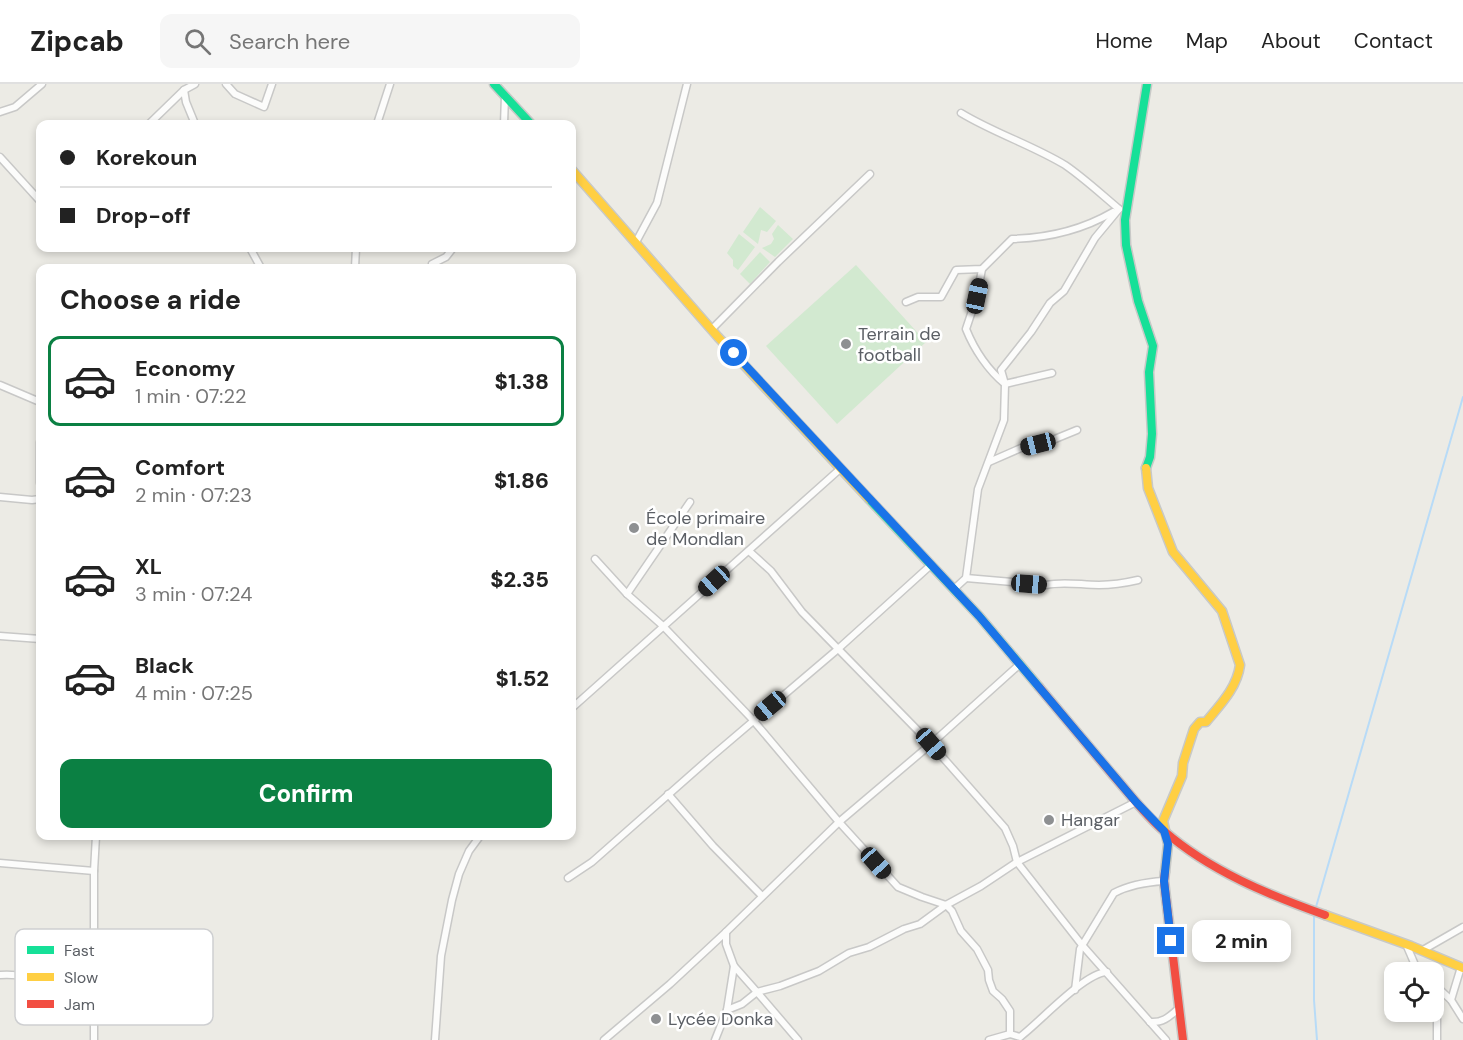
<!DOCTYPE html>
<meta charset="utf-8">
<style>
:root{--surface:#fff;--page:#f6f6f6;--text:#222;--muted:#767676;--line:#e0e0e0;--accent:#0b8043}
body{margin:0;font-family:"DM Sans",sans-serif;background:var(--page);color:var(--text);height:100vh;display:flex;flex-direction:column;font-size:22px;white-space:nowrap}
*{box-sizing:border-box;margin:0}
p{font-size:20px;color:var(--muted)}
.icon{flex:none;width:33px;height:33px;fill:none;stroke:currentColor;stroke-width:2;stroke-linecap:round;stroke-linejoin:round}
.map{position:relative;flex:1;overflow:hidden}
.panel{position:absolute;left:36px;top:180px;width:540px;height:576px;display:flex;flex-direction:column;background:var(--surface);border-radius:12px;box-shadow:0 3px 9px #0003}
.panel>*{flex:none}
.hud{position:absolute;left:36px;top:36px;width:540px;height:132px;border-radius:12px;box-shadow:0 3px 9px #0003;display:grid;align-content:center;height:132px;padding:0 24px;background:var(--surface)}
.controls{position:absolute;left:1384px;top:878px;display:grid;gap:12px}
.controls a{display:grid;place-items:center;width:60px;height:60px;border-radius:12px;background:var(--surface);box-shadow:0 3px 9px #0003;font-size:30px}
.end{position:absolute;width:27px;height:27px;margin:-14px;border:8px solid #1a73e8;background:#fff;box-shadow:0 0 0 3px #fff}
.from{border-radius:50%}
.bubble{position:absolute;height:42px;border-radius:12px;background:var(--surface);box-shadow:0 3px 9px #0003;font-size:20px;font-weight:800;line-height:42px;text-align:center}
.car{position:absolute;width:18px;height:36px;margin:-18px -9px;border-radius:8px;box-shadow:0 0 4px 2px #0007;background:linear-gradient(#222 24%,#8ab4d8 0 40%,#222 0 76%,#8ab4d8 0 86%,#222 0)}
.hud b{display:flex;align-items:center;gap:21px;height:57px;font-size:22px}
.hud b+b{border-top:2px solid var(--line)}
.hud i{width:15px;height:15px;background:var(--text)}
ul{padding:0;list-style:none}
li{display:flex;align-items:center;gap:18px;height:90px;margin:0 12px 9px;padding:0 12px;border:3px solid transparent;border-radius:12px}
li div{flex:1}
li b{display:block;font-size:22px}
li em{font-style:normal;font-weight:800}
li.current{border-color:var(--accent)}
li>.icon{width:54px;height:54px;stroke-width:1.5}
h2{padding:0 24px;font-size:27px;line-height:72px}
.button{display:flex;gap:12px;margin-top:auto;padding:12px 24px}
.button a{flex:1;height:69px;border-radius:12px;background:var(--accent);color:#fff;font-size:24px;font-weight:800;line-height:69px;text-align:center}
header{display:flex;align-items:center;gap:36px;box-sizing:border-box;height:84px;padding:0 30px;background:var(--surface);border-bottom:2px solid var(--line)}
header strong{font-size:28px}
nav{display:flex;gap:33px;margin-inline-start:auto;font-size:21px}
.search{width:420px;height:54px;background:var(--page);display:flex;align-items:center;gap:15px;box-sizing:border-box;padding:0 21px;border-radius:12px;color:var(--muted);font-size:22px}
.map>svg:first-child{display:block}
</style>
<header>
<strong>Zipcab</strong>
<div class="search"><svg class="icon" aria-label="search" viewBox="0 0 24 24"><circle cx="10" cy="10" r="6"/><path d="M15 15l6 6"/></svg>Search here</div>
<nav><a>Home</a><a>Map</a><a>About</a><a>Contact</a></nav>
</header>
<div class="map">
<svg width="1463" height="956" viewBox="0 0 1463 956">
<rect width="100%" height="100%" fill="#ecebe5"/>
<g fill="#d2e9d0">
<path d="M 760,123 L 776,137 L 767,148 L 761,146 L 758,160 L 743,148 Z"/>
<path d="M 778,141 L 793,155 L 775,173 L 762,164 L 771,160 L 774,155 L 772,150 Z"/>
<path d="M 739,150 L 755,163 L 738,186 L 733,182 L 733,176 L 727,169 Z"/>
<path d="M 760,168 L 770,178 L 750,200 L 740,190 Z"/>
<path d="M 856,181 L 926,258 L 837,340 L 766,262 Z"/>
</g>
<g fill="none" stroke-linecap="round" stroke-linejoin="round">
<g stroke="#b8dbf7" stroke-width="2">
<path d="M 1316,823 L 1463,313"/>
<path d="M 1314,829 L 1314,916 L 1317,956"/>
</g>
<defs>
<g id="street">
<path d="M 226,0 L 235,10 L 264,23 L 272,0"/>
<path d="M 184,6 L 195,0"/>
<path d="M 0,28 L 15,23 L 42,0"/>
<path d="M 961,29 C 994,49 1032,61 1065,81 C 1084,94 1101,110 1119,125"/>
<path d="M 149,40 L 184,6 L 186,18 L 195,40"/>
<path d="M 377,40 L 390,0"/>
<path d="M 504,40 L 505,12"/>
<path d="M 0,73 L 40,117"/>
<path d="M 636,158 L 657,119 L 687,0"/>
<path d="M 250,164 L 261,184"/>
<path d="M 432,180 L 446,173 L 453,164"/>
<path d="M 355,184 L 356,164"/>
<path d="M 982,185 L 977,212 L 966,245 C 974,265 988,286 1005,300 L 1052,289"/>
<path d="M 906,218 L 918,213 L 941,213 L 956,186 L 982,185 L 1012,155 C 1048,154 1082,146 1113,128"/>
<path d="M 712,245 L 778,178 L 870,90"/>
<path d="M 0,301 L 40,318"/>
<path d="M 40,358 L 40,399"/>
<path d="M 989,378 L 1021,364 L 1055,355 L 1077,346"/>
<path d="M 0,413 L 32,416 L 40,415"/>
<path d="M 749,467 L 771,487 L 802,528 L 931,660 L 1005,744 L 1013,762 L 1017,778 L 1082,861 L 1166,956"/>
<path d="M 595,475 L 627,510 L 663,542 L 753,636 L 839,738 L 898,803 L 922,813 L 946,821 L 981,802 L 1017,778 L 1136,718"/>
<path d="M 966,494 L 1046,501 C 1064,497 1081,501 1099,501 C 1112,501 1125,499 1138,496"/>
<path d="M 954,505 L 966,494 L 978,405 L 1004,336 L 1005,300 L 1001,286 L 1031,248 L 1050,219 L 1064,207 L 1095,154 L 1119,125"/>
<path d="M 627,510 L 690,418"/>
<path d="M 0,552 L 40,555"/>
<path d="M 572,624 L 840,385"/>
<path d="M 668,710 L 713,762 L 762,812"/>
<path d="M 0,779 L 94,787"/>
<path d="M 568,794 L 592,778 L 711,673 L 838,565 L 931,481"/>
<path d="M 1406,860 L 1418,888"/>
<path d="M 1423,866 L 1463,843"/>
<path d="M 734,882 L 757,908 L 780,902 L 819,887 L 849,869 L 869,863 L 904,845 L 920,840 L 946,821 L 952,827 L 961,847 L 977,865 L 988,886 L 989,896 L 993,907 L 1002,915 L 1010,927 L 1010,950"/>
<path d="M 0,891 C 39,889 60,903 93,921"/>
<path d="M 1434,900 L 1451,916 L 1463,935"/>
<path d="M 1075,906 L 1080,865 L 1114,809 C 1129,801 1147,798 1164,797"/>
<path d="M 1451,916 L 1461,883"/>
<path d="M 727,926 L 742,920 L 757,908 L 798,956"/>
<path d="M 1434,927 L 1437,933 L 1437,956"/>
<path d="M 1150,938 C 1163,939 1169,933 1178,925"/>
<path d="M 94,956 L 94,787 L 96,752"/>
<path d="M 435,956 L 441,872 L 452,816 L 459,790 L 469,767 L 480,752"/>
<path d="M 604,956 L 670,900 L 726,848 L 839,738 L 931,660 L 1020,580"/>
<path d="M 715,956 L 727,926 L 734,882 L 726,860 L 726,848"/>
<path d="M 989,956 L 1010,950 L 1020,953 C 1040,938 1084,889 1107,888"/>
</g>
<g id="fast">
<path d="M 494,0 L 531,40"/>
<path d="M 1146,384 L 1150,373 L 1152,350 L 1149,288 L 1153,262 L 1138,217 L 1126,161 L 1125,136 L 1147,0"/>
<path d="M 869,415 L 979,532 L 1039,603"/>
</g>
<g id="slow">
<path d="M 572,86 L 718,253 L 869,415"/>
<path d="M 1146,384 L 1148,404 L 1173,468 L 1222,527 L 1240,581 C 1237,604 1220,621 1206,638 L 1200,638 L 1194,645 L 1183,679 L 1182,692 L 1163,737 L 1168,760 L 1165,788"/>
<path d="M 1325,831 L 1411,862 L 1463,884"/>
</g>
<g id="jam">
<path d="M 1039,603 C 1063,632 1088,661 1112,690 C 1129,709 1145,731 1164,747 C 1210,787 1269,811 1325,831"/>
<path d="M 1165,788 L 1164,797 L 1183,956"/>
</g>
</defs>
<use href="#street" stroke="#c8c8c7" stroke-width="9"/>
<use href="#fast" stroke="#c8c9c7" stroke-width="11"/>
<use href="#slow" stroke="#c8c9c7" stroke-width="11"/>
<use href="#jam" stroke="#c8c9c7" stroke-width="11"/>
<use href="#street" stroke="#fcfcfb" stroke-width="6"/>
<use href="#fast" stroke="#16e098" stroke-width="8"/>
<use href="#slow" stroke="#ffcf43" stroke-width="8"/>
<use href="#jam" stroke="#f24e42" stroke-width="8"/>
</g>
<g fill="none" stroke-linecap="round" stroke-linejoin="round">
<path stroke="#1a73e8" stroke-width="8" d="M 734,269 L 979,532 L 1136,718 L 1164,747 L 1168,760 L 1164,797 L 1171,857"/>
</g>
<g fill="#8e9092" stroke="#fff" stroke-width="2">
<circle cx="846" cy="260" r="6"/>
<circle cx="634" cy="444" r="6"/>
<circle cx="1049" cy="736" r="6"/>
<circle cx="656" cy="935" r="6"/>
</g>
<g text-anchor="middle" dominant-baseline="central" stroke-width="5" stroke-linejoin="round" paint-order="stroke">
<g font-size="18" fill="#5b5f65" stroke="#fff" text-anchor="start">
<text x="858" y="250">Terrain de<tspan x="858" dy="21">football</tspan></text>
<text x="646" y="434">École primaire<tspan x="646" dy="21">de Mondlan</tspan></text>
<text x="1061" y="736">Hangar</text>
<text x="668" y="935">Lycée Donka</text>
</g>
</g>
<rect x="15" y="845" width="198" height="96" rx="9" fill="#fff" stroke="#cecfd1" stroke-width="1.5"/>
<rect x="27" y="862" width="27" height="8" fill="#16e098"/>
<rect x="27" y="889" width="27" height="8" fill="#ffcf43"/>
<rect x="27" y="916" width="27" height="8" fill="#f24e42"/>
<g font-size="16" fill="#5b5f65">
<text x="64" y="872">Fast</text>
<text x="64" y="899">Slow</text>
<text x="64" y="926">Jam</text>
</g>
</svg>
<div class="controls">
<a><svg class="icon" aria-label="locate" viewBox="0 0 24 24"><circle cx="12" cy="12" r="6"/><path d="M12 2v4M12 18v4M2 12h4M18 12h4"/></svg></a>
</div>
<i class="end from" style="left:734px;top:269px"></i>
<i class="end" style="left:1171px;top:857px"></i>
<div class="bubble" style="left:1192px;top:836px;width:99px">2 min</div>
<i class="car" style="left:977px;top:212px;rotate:12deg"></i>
<i class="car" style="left:1038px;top:360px;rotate:256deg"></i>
<i class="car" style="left:714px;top:497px;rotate:228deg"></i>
<i class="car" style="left:1029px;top:500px;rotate:94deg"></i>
<i class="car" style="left:770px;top:622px;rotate:230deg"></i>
<i class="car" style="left:931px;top:660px;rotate:139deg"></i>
<i class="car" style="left:876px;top:779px;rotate:138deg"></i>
<div class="hud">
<b><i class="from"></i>Korekoun</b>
<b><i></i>Drop-off</b>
</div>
<section class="panel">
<h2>Choose a ride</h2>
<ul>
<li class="current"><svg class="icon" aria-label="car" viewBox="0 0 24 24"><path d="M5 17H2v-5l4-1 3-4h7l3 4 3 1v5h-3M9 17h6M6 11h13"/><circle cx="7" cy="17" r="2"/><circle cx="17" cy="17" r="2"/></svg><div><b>Economy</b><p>1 min · 07:22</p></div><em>$1.38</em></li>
<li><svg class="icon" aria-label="car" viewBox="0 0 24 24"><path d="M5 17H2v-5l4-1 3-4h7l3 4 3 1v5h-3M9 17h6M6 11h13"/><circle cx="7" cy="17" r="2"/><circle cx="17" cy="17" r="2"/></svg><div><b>Comfort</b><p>2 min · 07:23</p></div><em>$1.86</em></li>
<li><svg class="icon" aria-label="car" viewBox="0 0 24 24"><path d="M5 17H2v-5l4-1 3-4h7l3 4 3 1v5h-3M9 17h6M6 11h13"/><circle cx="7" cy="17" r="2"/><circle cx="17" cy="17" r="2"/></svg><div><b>XL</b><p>3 min · 07:24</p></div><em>$2.35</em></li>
<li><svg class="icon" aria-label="car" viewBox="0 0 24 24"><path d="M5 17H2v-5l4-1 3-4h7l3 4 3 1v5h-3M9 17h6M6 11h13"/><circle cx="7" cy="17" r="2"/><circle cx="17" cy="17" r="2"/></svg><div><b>Black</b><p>4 min · 07:25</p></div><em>$1.52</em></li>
</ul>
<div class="button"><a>Confirm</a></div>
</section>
</div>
